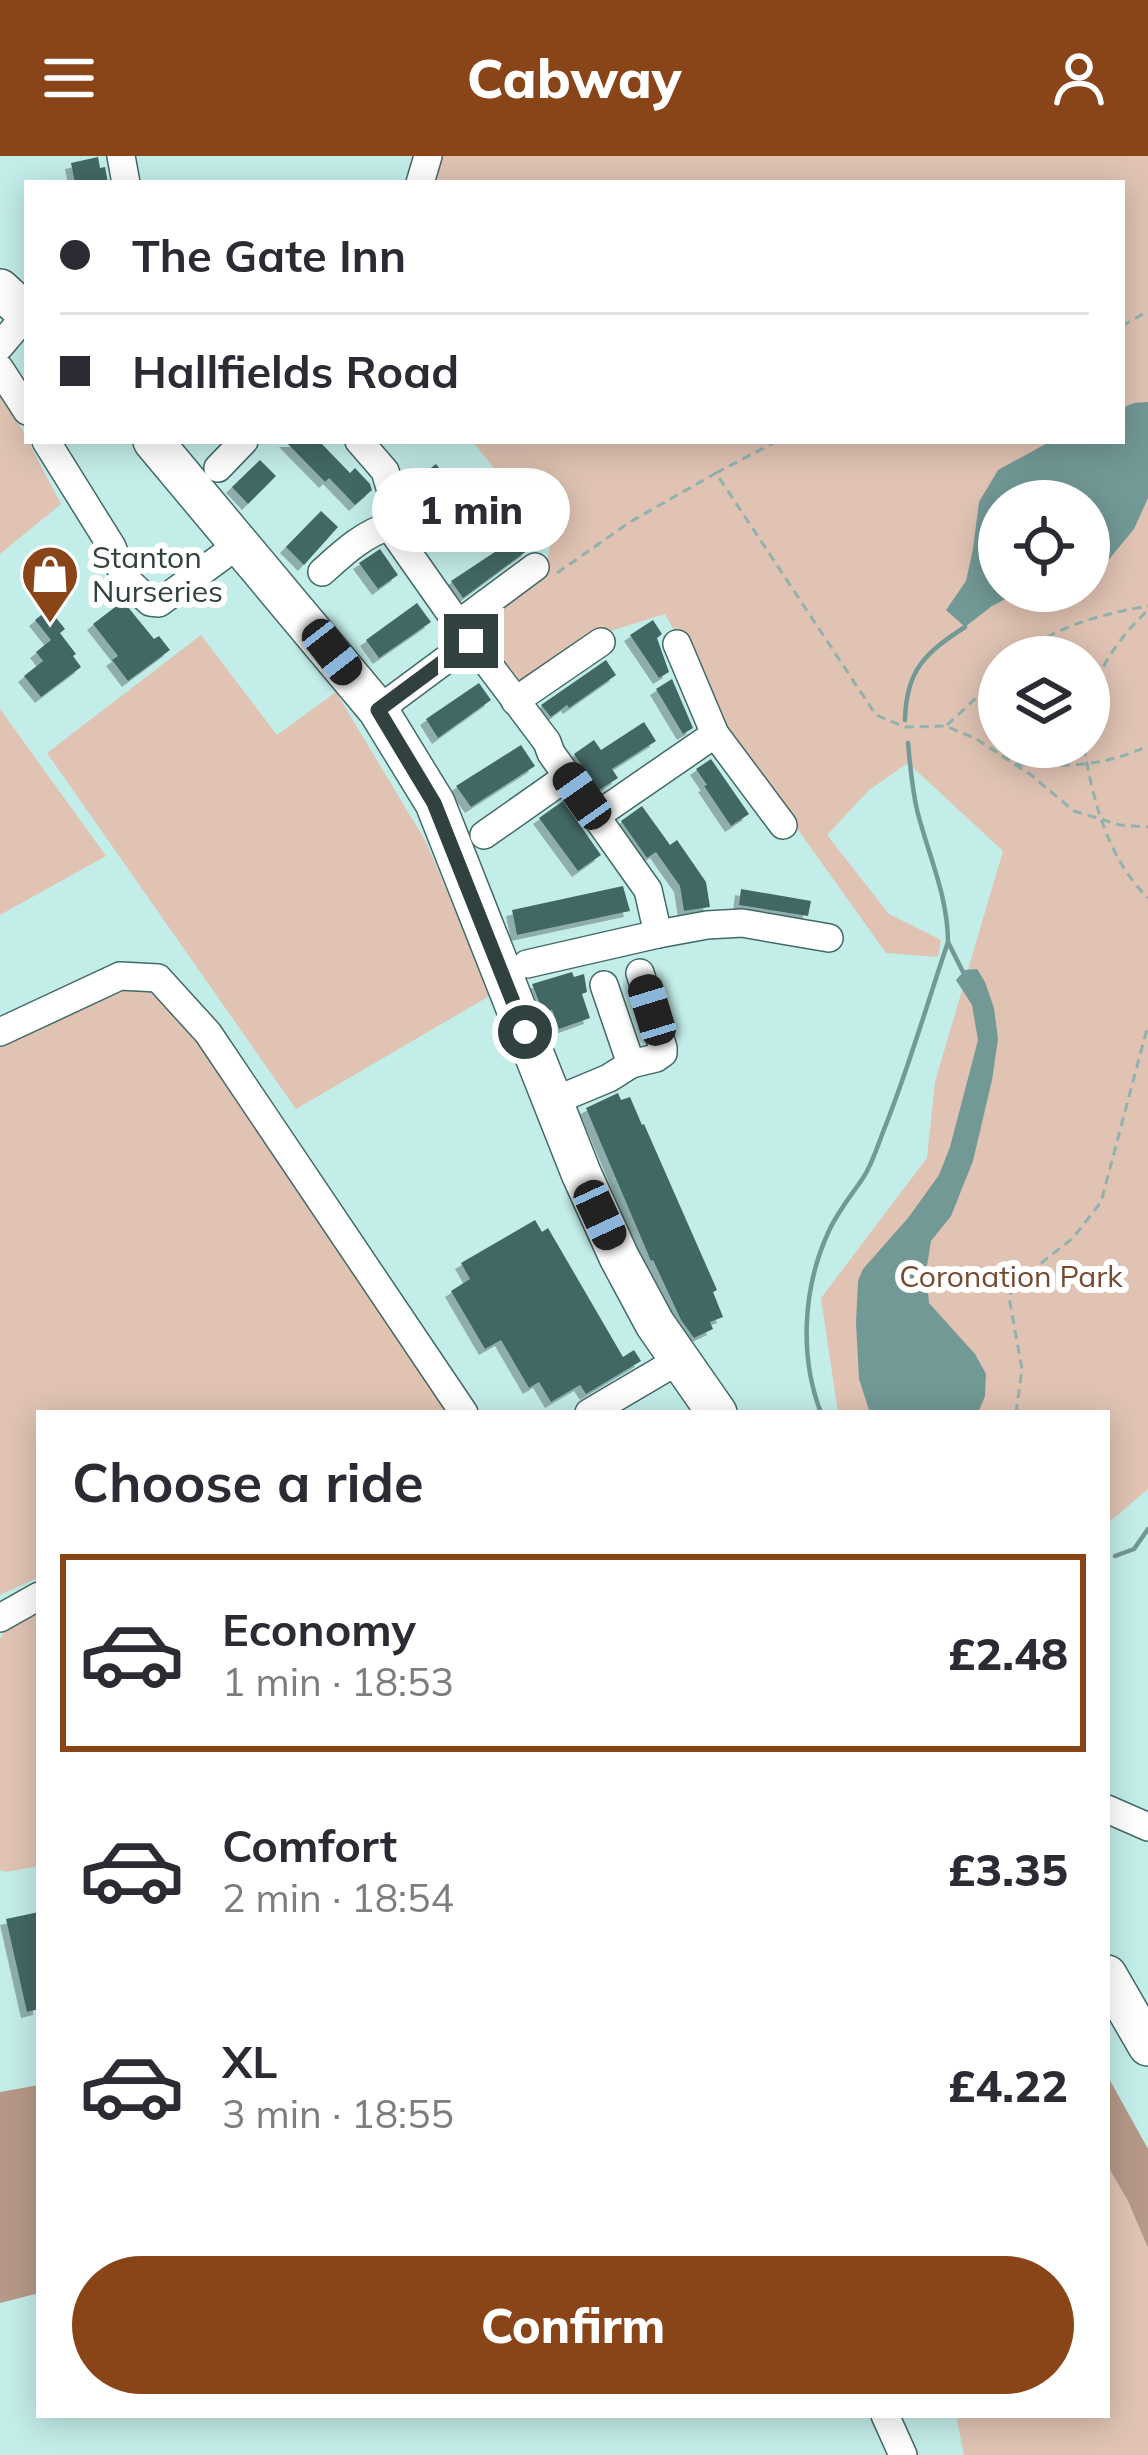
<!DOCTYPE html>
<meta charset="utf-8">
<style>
:root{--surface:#fff;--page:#f7f7f7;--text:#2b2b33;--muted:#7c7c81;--line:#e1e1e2;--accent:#894518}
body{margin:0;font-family:Mulish,sans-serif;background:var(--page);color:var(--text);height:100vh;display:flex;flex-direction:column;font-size:45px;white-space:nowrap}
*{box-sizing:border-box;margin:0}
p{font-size:39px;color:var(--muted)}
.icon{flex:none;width:66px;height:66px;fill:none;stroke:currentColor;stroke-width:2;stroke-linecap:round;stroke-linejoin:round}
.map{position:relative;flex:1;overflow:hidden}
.drawer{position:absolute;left:36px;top:1254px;width:1074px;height:1008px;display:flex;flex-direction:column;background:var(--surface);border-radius:0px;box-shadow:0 6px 30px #0003}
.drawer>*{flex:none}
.hud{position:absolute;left:24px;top:24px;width:1101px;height:264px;border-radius:0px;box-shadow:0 6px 30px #0003;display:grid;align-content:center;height:264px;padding:0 36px;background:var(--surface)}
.tools{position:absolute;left:978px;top:324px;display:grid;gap:24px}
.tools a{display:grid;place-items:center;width:132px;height:132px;border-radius:50%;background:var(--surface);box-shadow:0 6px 30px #0003;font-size:60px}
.end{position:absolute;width:54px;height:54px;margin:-27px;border:15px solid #304140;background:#fff;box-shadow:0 0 0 6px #fff}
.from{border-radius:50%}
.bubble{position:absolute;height:84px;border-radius:42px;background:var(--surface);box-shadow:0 6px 30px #0003;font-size:39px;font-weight:800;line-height:84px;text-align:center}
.car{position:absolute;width:36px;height:72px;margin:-36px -18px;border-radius:15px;box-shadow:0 0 9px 3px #0007;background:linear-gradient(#222 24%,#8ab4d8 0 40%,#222 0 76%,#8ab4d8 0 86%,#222 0)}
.hud b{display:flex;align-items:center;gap:42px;height:114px;font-size:45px}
.hud b+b{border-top:3px solid var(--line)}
.hud i{width:30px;height:30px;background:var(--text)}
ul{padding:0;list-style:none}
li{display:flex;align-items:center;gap:36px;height:198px;margin:0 24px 18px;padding:0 12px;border:6px solid transparent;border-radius:0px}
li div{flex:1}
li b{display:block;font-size:45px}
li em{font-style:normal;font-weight:800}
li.active{border-color:var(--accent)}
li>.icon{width:108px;height:108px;stroke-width:1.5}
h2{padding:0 36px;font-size:54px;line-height:144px}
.action{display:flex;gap:24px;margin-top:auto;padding:24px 36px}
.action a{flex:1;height:138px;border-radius:72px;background:var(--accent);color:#fff;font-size:48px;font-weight:800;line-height:138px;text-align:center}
header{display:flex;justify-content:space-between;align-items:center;height:156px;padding:0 36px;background:var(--accent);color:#fff;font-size:54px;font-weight:800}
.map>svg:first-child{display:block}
</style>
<header><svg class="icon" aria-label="menu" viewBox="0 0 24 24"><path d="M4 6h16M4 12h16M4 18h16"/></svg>Cabway<svg class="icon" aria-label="person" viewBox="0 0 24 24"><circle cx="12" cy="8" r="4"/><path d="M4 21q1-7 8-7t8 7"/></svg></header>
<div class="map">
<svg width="1148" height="2299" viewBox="0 0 1148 2299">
<defs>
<filter id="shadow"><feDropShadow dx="-6" dy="6" stdDeviation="0" flood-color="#0004"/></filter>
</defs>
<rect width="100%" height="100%" fill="#c3ede9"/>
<g fill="#e0c3b3" fill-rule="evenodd">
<path d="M 439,0 L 1148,0 L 1148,1333 L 1107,1368 L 1107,1257 L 838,1257 L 821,1142 L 927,1002 L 935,926 L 1003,695 L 908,607 L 869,634 L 827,679 L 889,758 L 941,784 L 938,801 L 886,797 L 744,598 L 665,458 L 604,477 L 522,534 L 470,465 L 545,414 L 552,383 L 472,285 L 1122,285 L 1122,27 L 431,27 ZM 999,345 L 1089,345 L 1089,435 L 999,435 ZM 999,501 L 1089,501 L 1089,591 L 999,591 Z"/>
<path d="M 0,238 L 15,260 L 61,348 L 0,398 Z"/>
<path d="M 201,479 L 277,579 L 336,536 L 426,686 L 491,839 L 296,953 L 47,597 Z"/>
<path d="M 0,553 L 106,700 L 0,759 Z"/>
<path d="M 118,832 L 144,832 L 173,852 L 263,967 L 453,1257 L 39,1257 L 39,1421 L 0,1439 L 0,886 Z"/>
<path d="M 39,1452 L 39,1710 L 6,1716 L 0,1714 L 0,1483 L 8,1467 Z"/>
<path d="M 1107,2009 L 1128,2045 L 1148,2092 L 1148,2299 L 964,2299 L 956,2259 L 1107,2259 Z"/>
</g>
<g fill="#b69888">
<path d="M 1107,1919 L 1148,1993 L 1148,2092 L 1128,2045 L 1107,2009 Z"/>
<path d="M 39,1929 L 39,2137 L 0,2147 L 0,1936 Z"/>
</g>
<g fill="#729996">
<path d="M 1148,246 L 1148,342 L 1134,373 L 1106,407 L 1089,411 L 1089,345 L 999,345 L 999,435 L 1021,435 L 992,450 L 965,471 L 946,454 L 966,425 L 973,393 L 979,346 L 998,314 L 1051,285 L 1122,285 L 1122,252 L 1134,247 Z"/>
<path d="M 977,813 L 985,826 L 994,852 L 998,883 L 992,924 L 973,1005 L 951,1060 L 931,1085 L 926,1116 L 929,1147 L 975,1198 L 986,1218 L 985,1240 L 978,1257 L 870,1257 L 859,1223 L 856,1167 L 858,1125 L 863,1113 L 908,1062 L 939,1019 L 950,991 L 978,884 L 972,849 L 956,824 L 965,814 Z"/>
</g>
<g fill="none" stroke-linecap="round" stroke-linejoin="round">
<g stroke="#729996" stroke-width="4.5">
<path d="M 905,564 C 906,514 925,497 965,471"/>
<path d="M 948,786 L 963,816"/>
<path d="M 821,1257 C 799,1200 803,1132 828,1077 C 837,1056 851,1040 863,1022 C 873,1007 878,988 885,971 C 909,911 927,848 948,786 C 948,740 928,698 917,654 C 912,632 910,609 908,587"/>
<path d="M 1115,1400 L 1134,1393 L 1148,1373"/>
</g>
</g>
<g fill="#426765" filter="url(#shadow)">
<path d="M 98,1 L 100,12 L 105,11 L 108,27 L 75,27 L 71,7 Z"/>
<path d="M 285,285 L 319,285 L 350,317 L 355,312 L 370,328 L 372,334 L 355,349 L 329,322 L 325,326 Z"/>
<path d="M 260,304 L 276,320 L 248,348 L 232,331 Z"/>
<path d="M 436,308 L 451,328 L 421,350 L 408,329 Z"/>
<path d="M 321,355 L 338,371 L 304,409 L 286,391 Z"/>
<path d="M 522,365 L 536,384 L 526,391 L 528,394 L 463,442 L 451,425 L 510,386 L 504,379 Z"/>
<path d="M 380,393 L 398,419 L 378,433 L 359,407 Z"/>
<path d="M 123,445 L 154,483 L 159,480 L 170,494 L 128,525 L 112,504 L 118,500 L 93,468 Z"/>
<path d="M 417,447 L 431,466 L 379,502 L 366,484 Z"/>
<path d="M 49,453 L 65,473 L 51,484 L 60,477 L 76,498 L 73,500 L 81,511 L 41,541 L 24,520 L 43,505 L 36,496 L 51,484 L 35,464 Z"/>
<path d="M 653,464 L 662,478 L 657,482 L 669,516 L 659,522 L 630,479 Z"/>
<path d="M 606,504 L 616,519 L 569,552 L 567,549 L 551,561 L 541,549 Z"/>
<path d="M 672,523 L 693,572 L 683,578 L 656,533 Z"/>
<path d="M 479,527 L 491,544 L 438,582 L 426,563 Z"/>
<path d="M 644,566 L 656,585 L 612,613 L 618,622 L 599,634 L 574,598 L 594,584 L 601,594 Z"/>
<path d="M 521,589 L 535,610 L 471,651 L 456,630 Z"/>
<path d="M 711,603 L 749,658 L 731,670 L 704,630 L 707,629 L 696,613 Z"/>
<path d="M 563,645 L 601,699 L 578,715 L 539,662 Z"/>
<path d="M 642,650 L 670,689 L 677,684 L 706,726 L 710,751 L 684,755 L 680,730 L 670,716 L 656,696 L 647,702 L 621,665 Z"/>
<path d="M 623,730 L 630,755 L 517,779 L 512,754 Z"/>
<path d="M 741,733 L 811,745 L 808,760 L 739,749 Z"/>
<path d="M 572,816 L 574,821 L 584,818 L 587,836 L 582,838 L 590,862 L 559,873 L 552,854 L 543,856 L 532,828 Z"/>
<path d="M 618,937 L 621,944 L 630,941 L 642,969 L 644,968 L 717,1134 L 713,1136 L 723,1161 L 710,1166 L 713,1173 L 694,1182 L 681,1164 L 653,1104 L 651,1105 L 586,952 Z"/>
<path d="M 535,1064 L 542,1076 L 548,1072 L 623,1201 L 634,1194 L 641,1205 L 586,1238 L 580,1229 L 551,1246 L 539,1226 L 529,1232 L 501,1184 L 485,1193 L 451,1135 L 470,1123 L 461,1107 Z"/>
<path d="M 39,1756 L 39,1853 L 27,1856 L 6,1763 Z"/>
</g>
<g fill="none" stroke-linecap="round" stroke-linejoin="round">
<defs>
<g id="minor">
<path d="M 121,0 L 126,27"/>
<path d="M 420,27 L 428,0"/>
<path d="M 0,190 L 27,158"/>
<path d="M 0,213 L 27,255"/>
<path d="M 46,285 L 112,391 L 120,411 L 130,427 L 150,446 L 159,447 L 239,388"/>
<path d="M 359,285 L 385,315 L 391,335 L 394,377 L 458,468 L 547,586 L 551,597 L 648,734 L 658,778 L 527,808"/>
<path d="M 218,312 L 244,285"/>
<path d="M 322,416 C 344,396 363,378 392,369"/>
<path d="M 458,468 L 535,411"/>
<path d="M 677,488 L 715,578 L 783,669"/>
<path d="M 515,545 L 601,486"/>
<path d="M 378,554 L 471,485"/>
<path d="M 596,660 L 715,578"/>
<path d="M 484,679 L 568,620"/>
<path d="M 658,778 L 707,769 L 742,767 L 829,782"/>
<path d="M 0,876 L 120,820 L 158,822 L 208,877 L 464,1257"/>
<path d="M 631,908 L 656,902 L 663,897 L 663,892 L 640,817"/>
<path d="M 554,945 L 609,922 L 631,908 L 604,829"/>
<path d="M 589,1257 L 679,1204"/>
<path d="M 0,1462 L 39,1440"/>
<path d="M 1107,1653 L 1148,1671"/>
<path d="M 885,2259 L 903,2299"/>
</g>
<g id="highway">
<path d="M 0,133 L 27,158"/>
<path d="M 153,285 L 378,554 L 435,647 L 581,1017 L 619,1101 L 655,1168 L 717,1257"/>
<path d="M 1107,1819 L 1148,1890"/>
</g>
</defs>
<use href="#minor" stroke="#436967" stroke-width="30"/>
<use href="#highway" stroke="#436967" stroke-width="42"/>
<g stroke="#91b2af" stroke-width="3" stroke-dasharray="9 6" stroke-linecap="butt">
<path d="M 1122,170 L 1148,155"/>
<path d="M 777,285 L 716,317 L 876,559 L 905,571 L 945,570 L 975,582 L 1031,619 L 1074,655 L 1120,669 L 1148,671"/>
<path d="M 557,417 L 630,366 L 716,317"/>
<path d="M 1025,501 C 1044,471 1113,456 1148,450"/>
<path d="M 1089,553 C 1096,513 1119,482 1148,454"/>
<path d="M 947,569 L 987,532 L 999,525"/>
<path d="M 1084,591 C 1093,645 1108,703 1148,742"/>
<path d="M 1016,608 C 1066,611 1102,611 1148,590"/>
<path d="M 1016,1257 L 1022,1213 L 1009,1141 L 1017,1126 L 1073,1082 L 1101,1046 L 1148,869"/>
</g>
<use href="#minor" stroke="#fff" stroke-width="27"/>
<use href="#highway" stroke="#fff" stroke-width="39"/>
</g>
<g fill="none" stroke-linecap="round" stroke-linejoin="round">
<path stroke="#304140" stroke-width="15" d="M 471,485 L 378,554 L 434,647 L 525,876"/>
</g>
<defs>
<symbol id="shop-pin" viewBox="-11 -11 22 30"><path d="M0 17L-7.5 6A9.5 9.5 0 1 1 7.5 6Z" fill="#894518" stroke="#fff"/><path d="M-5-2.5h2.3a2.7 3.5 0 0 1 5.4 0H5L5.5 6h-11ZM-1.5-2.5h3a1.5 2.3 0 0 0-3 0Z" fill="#fff"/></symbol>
</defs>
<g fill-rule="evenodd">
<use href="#shop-pin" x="17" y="385" width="66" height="90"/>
</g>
<g text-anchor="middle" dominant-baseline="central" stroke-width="12" stroke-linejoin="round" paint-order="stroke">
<g font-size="30" fill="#304140" stroke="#fff" text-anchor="start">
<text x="92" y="401">Stanton<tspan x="92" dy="34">Nurseries</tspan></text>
</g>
<g font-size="30" fill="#764a30" stroke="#fff">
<text x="1011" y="1120">Coronation Park</text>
</g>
</g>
</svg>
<div class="tools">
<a><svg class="icon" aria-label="locate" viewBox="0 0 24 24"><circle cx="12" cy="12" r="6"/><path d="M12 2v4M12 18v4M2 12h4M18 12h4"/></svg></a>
<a><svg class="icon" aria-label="layers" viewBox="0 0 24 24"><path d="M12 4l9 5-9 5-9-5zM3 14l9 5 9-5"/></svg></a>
</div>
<i class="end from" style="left:525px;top:876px"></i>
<i class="end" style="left:471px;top:485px"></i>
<div class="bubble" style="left:372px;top:312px;width:198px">1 min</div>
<i class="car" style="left:332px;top:496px;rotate:142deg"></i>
<i class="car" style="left:582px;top:640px;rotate:325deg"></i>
<i class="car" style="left:652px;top:854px;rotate:343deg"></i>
<i class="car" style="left:600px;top:1059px;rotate:155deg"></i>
<div class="hud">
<b><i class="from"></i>The Gate Inn</b>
<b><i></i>Hallfields Road</b>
</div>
<section class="drawer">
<h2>Choose a ride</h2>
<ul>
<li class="active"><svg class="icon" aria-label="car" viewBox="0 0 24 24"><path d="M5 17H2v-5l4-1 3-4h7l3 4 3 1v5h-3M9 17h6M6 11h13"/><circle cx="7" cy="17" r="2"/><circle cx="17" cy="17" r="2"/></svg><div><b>Economy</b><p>1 min · 18:53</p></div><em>£2.48</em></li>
<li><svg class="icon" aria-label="car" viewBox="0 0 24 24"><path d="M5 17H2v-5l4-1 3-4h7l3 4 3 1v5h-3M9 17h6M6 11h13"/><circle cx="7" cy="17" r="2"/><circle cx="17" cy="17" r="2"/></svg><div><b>Comfort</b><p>2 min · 18:54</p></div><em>£3.35</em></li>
<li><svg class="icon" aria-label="car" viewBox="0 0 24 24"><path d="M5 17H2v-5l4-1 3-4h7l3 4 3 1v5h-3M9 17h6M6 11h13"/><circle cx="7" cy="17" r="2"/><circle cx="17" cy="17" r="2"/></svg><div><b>XL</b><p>3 min · 18:55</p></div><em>£4.22</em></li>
</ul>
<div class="action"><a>Confirm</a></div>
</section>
</div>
